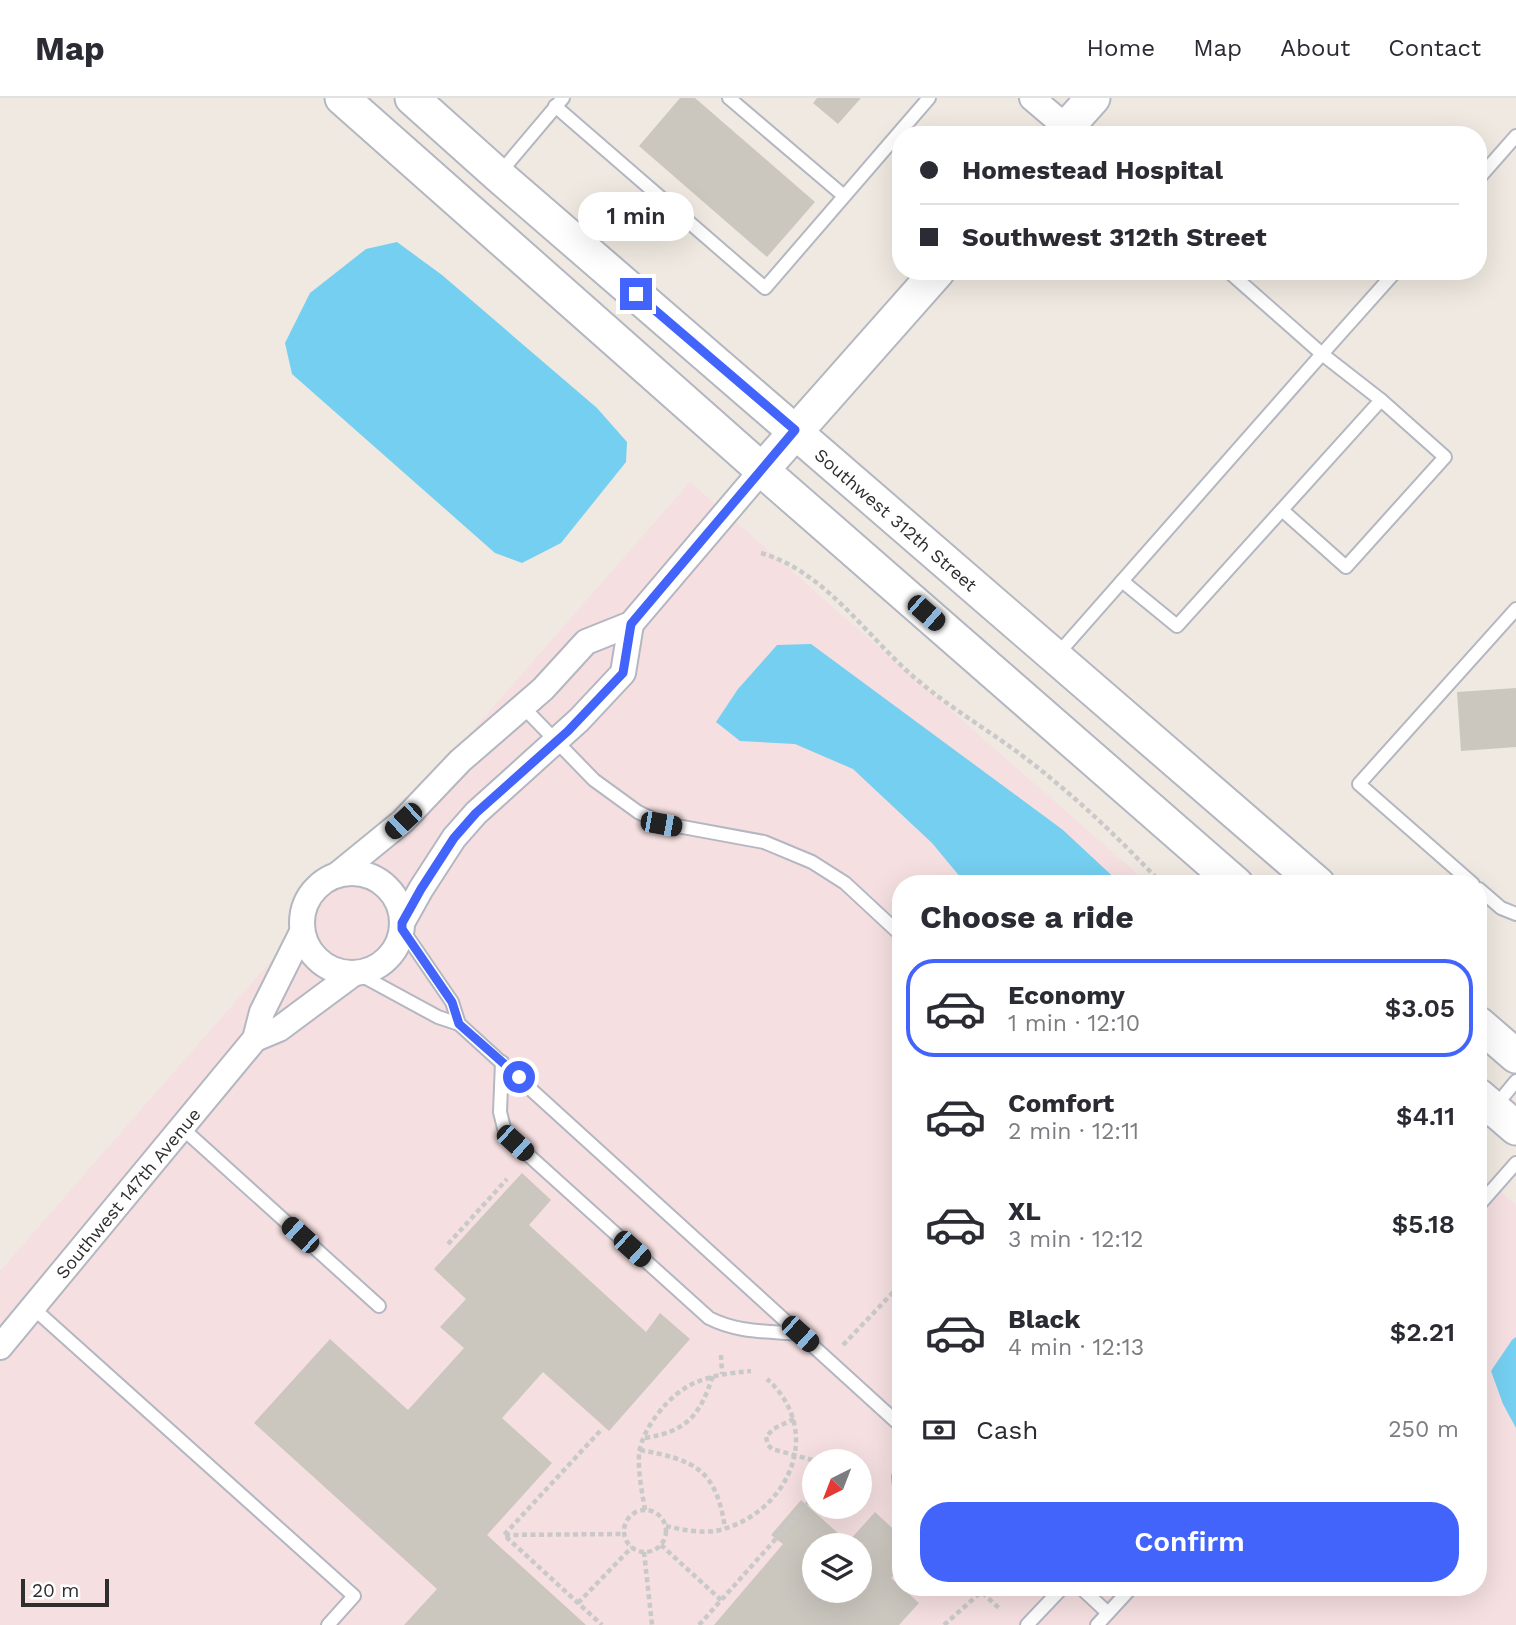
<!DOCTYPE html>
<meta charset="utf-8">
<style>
:root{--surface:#fff;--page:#f2f2f3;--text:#2b2b33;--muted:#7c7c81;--line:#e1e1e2;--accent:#4264fb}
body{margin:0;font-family:"Work Sans",sans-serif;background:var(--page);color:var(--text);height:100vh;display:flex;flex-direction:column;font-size:26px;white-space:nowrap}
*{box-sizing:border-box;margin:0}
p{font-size:23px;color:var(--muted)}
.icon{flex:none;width:38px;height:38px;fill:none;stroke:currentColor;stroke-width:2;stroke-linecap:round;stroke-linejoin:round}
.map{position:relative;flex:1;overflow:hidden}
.side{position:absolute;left:892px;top:777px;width:595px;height:721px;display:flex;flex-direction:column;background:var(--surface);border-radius:28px;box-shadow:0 7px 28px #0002}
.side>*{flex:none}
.guide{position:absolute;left:892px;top:28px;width:595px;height:154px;border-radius:28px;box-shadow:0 7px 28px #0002;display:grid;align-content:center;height:154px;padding:0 28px;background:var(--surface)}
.needle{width:46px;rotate:222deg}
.fabs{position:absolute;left:802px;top:1351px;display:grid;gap:14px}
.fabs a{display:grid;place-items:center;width:70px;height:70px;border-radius:50%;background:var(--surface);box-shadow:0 7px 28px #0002;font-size:35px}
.scale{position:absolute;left:21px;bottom:18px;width:88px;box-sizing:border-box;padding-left:7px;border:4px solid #2e2e2e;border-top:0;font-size:19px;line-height:24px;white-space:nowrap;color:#2e2e2e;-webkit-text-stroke:5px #fff;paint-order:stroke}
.end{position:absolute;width:32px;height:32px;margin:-16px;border:9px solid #4264fb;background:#fff;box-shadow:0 0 0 4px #fff}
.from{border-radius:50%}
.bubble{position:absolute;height:49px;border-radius:24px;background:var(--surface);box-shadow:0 7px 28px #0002;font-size:23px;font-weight:600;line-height:49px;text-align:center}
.car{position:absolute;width:21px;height:42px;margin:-21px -10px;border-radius:9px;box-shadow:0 0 5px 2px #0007;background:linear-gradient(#222 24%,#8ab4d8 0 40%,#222 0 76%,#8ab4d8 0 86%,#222 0)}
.guide b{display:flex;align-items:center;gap:24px;height:66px;font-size:26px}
.guide b+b{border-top:2px solid var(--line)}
.guide i{width:18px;height:18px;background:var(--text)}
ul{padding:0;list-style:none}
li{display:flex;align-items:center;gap:21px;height:98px;margin:0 14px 10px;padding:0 14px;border:4px solid transparent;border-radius:28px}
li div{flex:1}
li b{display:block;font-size:26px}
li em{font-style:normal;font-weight:600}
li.selected{border-color:var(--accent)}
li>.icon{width:63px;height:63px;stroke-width:1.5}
h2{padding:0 28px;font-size:32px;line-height:84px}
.pay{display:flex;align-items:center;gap:18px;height:77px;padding:0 28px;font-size:26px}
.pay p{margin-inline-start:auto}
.cta{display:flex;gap:14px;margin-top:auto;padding:14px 28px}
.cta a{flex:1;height:80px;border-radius:28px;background:var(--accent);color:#fff;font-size:28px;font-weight:600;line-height:80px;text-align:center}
header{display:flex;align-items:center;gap:42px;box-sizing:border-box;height:98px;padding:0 35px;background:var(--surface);border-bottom:2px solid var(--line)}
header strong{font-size:33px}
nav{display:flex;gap:38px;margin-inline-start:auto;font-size:24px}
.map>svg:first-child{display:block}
</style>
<header>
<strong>Map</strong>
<nav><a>Home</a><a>Map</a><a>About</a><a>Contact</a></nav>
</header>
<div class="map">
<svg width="1516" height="1527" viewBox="0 0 1516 1527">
<rect width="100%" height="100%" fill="#efe9e1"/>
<path fill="#f5dfe0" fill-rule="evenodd" d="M 690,384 L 1149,786 L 901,786 L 901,1489 L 1479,1489 L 1479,1074 L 1516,1107 L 1516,1527 L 0,1527 L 0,1173 ZM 814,1363 L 859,1363 L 859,1409 L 814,1409 ZM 814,1447 L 859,1447 L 859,1493 L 814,1493 Z"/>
<g fill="#75cff0">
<path d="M 397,144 L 442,177 L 597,310 L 627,344 L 626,364 L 561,445 L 522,465 L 495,455 L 292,276 L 285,245 L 310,195 L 366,151 Z"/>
<path d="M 811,546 L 1063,732 L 1121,786 L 966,786 L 932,745 L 853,671 L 795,646 L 740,643 L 716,624 L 738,591 L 777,547 Z"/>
<path d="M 1516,1239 L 1516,1330 L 1503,1306 L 1491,1273 L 1512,1242 Z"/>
</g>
<g fill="#cbc7bf" fill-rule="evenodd">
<path d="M 680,0 L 695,0 L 815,104 L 767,159 L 639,48 Z"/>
<path d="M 817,0 L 861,0 L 838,26 L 813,5 Z"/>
<path d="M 1516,590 L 1516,649 L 1461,653 L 1457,594 Z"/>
<path d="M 522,1075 L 551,1102 L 529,1127 L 646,1234 L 660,1215 L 690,1241 L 609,1333 L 543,1274 L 502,1320 L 552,1365 L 487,1437 L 586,1527 L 404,1527 L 437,1491 L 254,1325 L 330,1241 L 408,1312 L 464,1250 L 440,1229 L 466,1201 L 434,1171 Z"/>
<path d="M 801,1402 L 848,1444 L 875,1414 L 901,1438 L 901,1469 L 891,1480 L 919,1505 L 899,1527 L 714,1527 L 783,1446 L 771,1437 ZM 814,1447 L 859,1447 L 859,1493 L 814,1493 Z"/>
</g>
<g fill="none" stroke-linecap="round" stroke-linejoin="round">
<defs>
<g id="lane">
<path d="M 729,0 L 844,98"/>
<path d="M 555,8 L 765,190 L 929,0"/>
<path d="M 498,77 L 563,0"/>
<path d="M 1479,80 L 1516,38"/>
<path d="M 1282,412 L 1346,469 L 1445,359 L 1381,302"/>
<path d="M 1122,483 L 1177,528 L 1381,302 L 1322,256 L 1396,173"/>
<path d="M 1056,558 L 1322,256 L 1228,173"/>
<path d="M 523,609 L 594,682 L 638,714 L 661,725 L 764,744 L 812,764 L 845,785 L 901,837"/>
<path d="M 1473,786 L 1359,686 L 1516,511"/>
<path d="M 1479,791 L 1501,810 L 1516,816"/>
<path d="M 402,831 L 452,904 L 459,926"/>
<path d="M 357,875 L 438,919 L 459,926 L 901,1328"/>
<path d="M 502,964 L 500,1014 L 504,1030 L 515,1045 L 709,1220 C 738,1235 768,1233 800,1236"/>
<path d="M 1479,1028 L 1516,983"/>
<path d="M 181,1029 L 379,1208"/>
<path d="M 1479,1107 L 1516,1065"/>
<path d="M 32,1209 L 354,1498 L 328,1527"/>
<path d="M 901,1372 L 899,1379 L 901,1399"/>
<path d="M 1080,1489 L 1108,1515"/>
<path d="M 1027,1527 L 1063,1489"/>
<path d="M 1097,1527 L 1132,1489"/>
</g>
<g id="street">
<path d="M 1032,0 L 1066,29"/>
<circle cx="352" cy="825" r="50"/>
<path d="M 338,776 L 403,723 L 460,663 L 543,591 L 586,544 L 631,526 L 762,372"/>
<path d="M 402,825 L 421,791 L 454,740 L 476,715 L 579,622 L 623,575 L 631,526"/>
<path d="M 255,941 L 279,931 L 353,876"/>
<path id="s1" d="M 0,1249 L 255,941 L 262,914 L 301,836"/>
</g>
<g id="secondary">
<path d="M 342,0 L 762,372 L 1236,786"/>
<path id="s2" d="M 412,0 L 498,77 L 1318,786"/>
<path d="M 1060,37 L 1093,0"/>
<path d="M 762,372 L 938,173"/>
<path d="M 1479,926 L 1516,958"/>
<path d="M 1479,998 L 1516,1030"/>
</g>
</defs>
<use href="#lane" stroke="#b4b7c1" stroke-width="16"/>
<use href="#street" stroke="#b4b7c1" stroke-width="28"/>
<use href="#secondary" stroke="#b4b7c1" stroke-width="37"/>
<g stroke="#c9c9c9" stroke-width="4.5" stroke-dasharray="5 3.5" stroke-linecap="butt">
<path d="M 761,455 C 829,475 868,542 921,585 C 952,611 988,632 1020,656 C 1072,695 1118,739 1162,786"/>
<path d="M 448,1146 L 507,1081"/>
<path d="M 843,1247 L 901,1186"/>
<path d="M 721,1257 L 722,1276"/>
<path d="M 794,1321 L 773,1331 L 766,1339 L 768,1347 L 772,1351 L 816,1363"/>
<path d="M 600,1333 L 504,1437 L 602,1527"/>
<path d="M 645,1340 C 687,1333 700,1318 713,1277"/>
<path d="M 640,1352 C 695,1362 716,1371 725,1430"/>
<path d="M 859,1376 L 862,1377"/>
<path d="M 645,1412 C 642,1394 638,1375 639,1357 C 640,1343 648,1329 656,1318 C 683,1282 709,1277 751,1273"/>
<circle cx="645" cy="1433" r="21"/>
<path d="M 666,1428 C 683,1432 702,1436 720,1432 C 789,1414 825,1333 767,1281"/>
<path d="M 505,1437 L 625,1436"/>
<path d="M 661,1447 L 721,1502"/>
<path d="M 644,1454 L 652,1527"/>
<path d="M 976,1489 L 1001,1512"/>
<path d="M 578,1505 L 632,1449"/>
<path d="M 699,1527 L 814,1398"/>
<path d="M 944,1527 L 981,1494"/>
</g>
<use href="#lane" stroke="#fff" stroke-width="12"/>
<use href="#street" stroke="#fff" stroke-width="24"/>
<use href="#secondary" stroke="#fff" stroke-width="33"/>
</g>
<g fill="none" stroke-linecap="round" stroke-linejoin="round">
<path stroke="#4264fb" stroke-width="9" d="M 519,979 L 459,926 L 452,904 L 402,831 L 402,825 L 421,791 L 454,740 L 476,715 L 568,633 L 623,575 L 631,526 L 795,332 L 636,196"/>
</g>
<g text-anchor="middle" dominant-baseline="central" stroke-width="5" stroke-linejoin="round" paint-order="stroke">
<g font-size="18" fill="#2e2e2e" stroke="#fff">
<text stroke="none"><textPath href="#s2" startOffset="642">Southwest 312th Street</textPath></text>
<text stroke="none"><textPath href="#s1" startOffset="200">Southwest 147th Avenue</textPath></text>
</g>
</g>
</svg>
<div class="fabs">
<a><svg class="needle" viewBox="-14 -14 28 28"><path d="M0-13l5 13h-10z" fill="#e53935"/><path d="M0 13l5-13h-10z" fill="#7c7c81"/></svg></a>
<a><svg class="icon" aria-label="layers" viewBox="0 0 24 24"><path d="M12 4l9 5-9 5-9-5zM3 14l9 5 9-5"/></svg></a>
</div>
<div class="scale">20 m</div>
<i class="end from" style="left:519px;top:979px"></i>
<i class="end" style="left:636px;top:196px"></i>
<div class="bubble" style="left:578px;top:94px;width:116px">1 min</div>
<i class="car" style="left:926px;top:515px;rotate:131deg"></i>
<i class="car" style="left:403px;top:723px;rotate:227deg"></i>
<i class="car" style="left:661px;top:726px;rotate:100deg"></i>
<i class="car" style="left:515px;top:1045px;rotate:132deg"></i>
<i class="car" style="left:300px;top:1137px;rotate:312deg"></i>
<i class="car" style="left:632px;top:1151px;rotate:132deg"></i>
<i class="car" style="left:800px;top:1236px;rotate:132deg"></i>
<div class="guide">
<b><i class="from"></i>Homestead Hospital</b>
<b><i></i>Southwest 312th Street</b>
</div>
<section class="side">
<h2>Choose a ride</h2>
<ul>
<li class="selected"><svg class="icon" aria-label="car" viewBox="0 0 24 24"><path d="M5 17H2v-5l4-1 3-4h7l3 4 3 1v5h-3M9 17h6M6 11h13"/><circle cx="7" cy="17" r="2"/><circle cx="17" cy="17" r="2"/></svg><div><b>Economy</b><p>1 min · 12:10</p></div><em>$3.05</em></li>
<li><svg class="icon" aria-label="car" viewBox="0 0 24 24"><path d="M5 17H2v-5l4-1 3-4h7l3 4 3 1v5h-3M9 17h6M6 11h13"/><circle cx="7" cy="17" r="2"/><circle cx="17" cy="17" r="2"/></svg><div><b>Comfort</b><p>2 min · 12:11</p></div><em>$4.11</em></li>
<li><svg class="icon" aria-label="car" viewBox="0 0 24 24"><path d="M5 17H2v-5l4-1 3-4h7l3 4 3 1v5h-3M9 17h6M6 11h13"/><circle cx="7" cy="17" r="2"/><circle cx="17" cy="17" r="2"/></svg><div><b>XL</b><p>3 min · 12:12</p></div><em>$5.18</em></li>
<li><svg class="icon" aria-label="car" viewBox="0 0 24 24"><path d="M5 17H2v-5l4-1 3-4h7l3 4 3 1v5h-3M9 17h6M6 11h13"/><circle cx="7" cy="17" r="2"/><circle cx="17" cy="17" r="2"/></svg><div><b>Black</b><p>4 min · 12:13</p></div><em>$2.21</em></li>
</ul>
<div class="pay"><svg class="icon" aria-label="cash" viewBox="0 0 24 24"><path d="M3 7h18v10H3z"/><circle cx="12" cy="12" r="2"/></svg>Cash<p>250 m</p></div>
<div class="cta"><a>Confirm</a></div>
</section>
</div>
